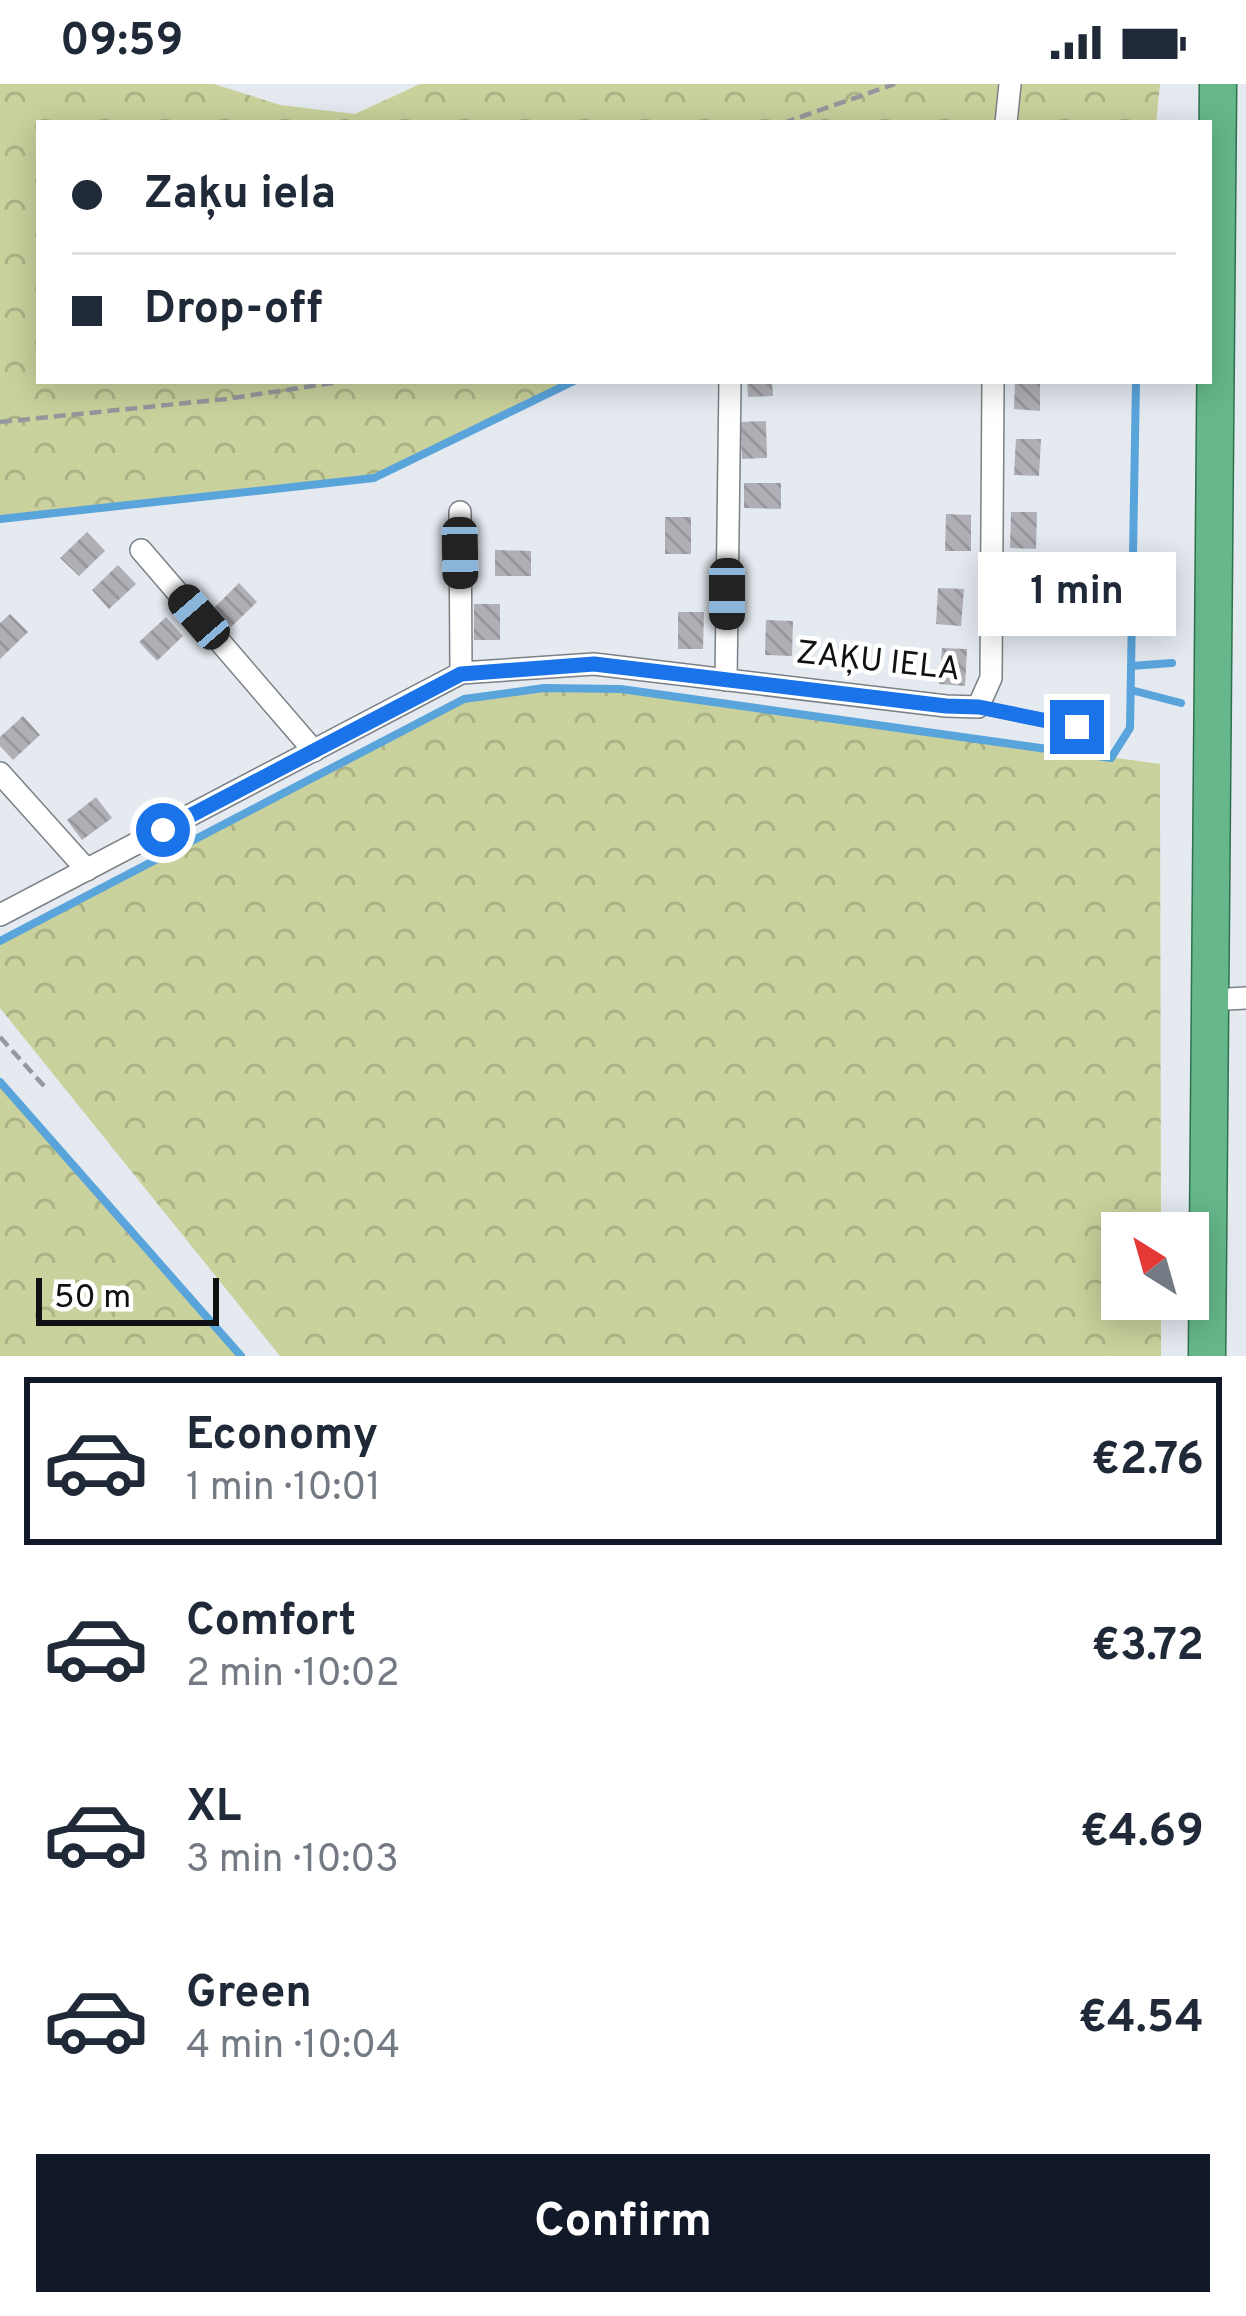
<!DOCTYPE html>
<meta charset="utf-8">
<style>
:root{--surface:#fff;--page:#f6f6f7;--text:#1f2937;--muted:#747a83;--line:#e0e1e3;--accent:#111827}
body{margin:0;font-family:Overpass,sans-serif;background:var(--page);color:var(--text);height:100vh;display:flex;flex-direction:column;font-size:45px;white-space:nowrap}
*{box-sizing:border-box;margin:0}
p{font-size:39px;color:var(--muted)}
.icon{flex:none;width:66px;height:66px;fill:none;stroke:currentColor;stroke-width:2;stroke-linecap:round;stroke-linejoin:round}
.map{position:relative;height:1272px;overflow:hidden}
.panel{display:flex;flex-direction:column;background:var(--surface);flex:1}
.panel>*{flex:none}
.banner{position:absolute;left:36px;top:36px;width:1176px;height:264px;border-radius:0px;box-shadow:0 6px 30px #0003;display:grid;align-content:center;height:264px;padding:0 36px;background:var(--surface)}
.needle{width:78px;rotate:323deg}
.buttons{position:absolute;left:1101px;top:1128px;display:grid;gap:24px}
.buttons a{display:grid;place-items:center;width:108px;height:108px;border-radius:0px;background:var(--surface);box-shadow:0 6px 30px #0003;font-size:60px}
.scale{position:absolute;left:36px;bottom:30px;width:183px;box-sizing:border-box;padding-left:12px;border:6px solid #0f1113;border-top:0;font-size:33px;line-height:42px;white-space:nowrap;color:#0f1113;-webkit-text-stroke:9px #fff;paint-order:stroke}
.end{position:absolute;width:54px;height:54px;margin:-27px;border:15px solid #1a73e8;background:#fff;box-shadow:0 0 0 6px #fff}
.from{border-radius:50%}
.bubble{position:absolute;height:84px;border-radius:0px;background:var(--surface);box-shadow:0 6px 30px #0003;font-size:39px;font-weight:700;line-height:84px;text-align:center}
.car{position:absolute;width:36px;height:72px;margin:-36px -18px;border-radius:15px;box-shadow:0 0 9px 3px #0007;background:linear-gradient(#222 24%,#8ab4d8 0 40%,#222 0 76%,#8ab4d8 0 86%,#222 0)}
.banner b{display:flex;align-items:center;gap:42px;height:114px;font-size:45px}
.banner b+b{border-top:3px solid var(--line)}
.banner i{width:30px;height:30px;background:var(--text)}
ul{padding:21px 0 0;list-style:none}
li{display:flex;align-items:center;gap:36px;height:168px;margin:0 24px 18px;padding:0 12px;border:6px solid transparent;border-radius:0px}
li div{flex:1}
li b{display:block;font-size:45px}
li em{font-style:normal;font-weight:700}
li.on{border-color:var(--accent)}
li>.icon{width:108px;height:108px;stroke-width:1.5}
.cta{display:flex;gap:24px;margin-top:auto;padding:24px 36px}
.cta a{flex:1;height:138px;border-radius:0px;background:var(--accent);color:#fff;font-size:48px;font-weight:700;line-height:138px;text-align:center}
.status{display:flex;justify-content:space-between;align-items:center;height:84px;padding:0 60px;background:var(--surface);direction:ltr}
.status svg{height:33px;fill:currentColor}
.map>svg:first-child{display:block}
</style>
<div class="status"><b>09:59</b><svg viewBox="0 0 49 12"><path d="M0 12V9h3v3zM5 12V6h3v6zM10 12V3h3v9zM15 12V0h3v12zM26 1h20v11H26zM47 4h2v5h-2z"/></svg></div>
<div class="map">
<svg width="1246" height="1272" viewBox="0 0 1246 1272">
<defs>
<pattern id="forest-crowns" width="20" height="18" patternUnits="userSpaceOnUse" patternTransform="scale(3)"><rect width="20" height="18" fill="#c9d19c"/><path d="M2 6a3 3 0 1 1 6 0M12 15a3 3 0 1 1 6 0" fill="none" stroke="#abb286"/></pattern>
<pattern id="building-back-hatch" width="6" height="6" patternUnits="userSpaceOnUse" patternTransform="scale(3)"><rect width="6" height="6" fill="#b0afb6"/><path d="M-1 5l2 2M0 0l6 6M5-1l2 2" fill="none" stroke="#96969c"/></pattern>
</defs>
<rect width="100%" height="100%" fill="#e4eaf0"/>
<g fill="url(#forest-crowns)">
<path d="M 0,0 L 214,0 L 280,21 L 355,30 L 420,0 L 1160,0 L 1156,39 L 39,39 L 39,297 L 574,297 L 374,394 L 5,436 L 0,435 Z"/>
<path d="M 544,604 L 621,605 L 1160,680 L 1161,1149 L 1122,1149 L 1122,1215 L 1161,1215 L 1161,1272 L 280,1272 L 0,924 L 0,857 L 464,615 Z"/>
<path d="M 0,998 L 240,1272 L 241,1272 L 0,1272 Z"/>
</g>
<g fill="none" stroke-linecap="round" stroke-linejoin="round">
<g stroke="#5aa4dc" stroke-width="8">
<path d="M 0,435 L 374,394 L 574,297"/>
<path d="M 1131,582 L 1172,579"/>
<path d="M 1131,606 L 1181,619"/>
<path d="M 0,857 L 464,615 L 544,604 L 621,605 L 1111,674 L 1130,644 L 1136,297"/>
<path d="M 0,998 L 241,1272"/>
</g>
</g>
<g fill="url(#building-back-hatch)">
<path d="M 747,297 L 772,297 L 773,312 L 748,313 Z"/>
<path d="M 1015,297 L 1040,297 L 1040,327 L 1014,325 Z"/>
<path d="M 766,337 L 767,374 L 742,375 L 740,338 Z"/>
<path d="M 1016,355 L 1041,355 L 1039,392 L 1014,391 Z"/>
<path d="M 744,399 L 781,399 L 781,425 L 744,424 Z"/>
<path d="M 1011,428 L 1037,428 L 1036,465 L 1010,464 Z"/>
<path d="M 946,430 L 971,431 L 971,467 L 945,467 Z"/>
<rect x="665" y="433" width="26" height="37"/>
<path d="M 87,448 L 105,467 L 79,492 L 60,474 Z"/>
<path d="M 495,466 L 531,467 L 531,492 L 495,492 Z"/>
<path d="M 118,481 L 136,500 L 109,525 L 92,506 Z"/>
<path d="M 239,499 L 257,518 L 231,543 L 213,525 Z"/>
<path d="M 938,504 L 964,505 L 961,542 L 936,540 Z"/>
<rect x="474" y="520" width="26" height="36"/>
<path d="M 678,528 L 704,528 L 703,565 L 678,565 Z"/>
<path d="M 10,530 L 28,548 L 0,575 L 0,539 Z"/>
<path d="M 166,533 L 183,552 L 157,577 L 139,558 Z"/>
<path d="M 766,536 L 793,537 L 792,572 L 765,571 Z"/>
<path d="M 942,564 L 967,565 L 965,602 L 939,600 Z"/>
<path d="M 23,632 L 40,651 L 13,676 L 0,662 L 0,653 Z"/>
<path d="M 96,713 L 112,734 L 82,756 L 67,736 Z"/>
</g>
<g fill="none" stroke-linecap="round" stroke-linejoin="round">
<defs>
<path id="service" d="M 978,623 L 1077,643"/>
<g id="minor">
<path d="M 1006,39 L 1010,0"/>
<path d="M 460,428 L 461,589"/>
<path d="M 141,466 L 314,667"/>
<path d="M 726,596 L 730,297"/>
<path d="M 0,689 L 87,786"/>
<path d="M 0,831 L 461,589 L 594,580 L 946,622 L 978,623 L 991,594 L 993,297"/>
<path d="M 1210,916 L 1246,914"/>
</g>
<path id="trunk" d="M 1207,1272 L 1218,0"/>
</defs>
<use href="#service" stroke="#7b8085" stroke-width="14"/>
<use href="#minor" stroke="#7b8085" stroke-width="24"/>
<use href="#trunk" stroke="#2f714e" stroke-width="39"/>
<g stroke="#94989d" stroke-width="4.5" stroke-dasharray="12 6" stroke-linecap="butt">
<path d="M 783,39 L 895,0"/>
<path d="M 0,338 L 226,315 L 346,297"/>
<path d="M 0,953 L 44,1002"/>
</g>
<use href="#service" stroke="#fff" stroke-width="10"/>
<use href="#minor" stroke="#fff" stroke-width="21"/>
<use href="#trunk" stroke="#66b78b" stroke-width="36"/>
</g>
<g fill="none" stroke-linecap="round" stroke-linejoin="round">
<path stroke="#1a73e8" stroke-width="15" d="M 163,746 L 461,590 L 594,580 L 946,622 L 979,623 L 1077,643"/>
</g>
<g text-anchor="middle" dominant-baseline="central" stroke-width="9" stroke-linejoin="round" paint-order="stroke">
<g font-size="33" fill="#0f1113" stroke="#fff">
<text transform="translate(878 579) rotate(6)">ZAĶU IELA</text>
</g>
</g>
</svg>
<div class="buttons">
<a><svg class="needle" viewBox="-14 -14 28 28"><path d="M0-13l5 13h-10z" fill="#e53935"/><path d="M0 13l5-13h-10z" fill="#747a83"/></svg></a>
</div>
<div class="scale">50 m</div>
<i class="end from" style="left:163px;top:746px"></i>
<i class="end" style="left:1077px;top:643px"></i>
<div class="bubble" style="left:978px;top:468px;width:198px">1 min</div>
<i class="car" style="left:460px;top:469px;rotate:179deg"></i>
<i class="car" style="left:727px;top:510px;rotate:180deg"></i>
<i class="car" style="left:199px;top:533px;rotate:319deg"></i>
<div class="banner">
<b><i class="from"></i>Zaķu iela</b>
<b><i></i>Drop-off</b>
</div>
</div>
<section class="panel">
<ul>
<li class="on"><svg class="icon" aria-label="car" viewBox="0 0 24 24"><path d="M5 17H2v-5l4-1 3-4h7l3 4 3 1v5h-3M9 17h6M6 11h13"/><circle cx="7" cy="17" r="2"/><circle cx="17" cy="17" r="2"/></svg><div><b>Economy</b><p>1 min · 10:01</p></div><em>€2.76</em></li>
<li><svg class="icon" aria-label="car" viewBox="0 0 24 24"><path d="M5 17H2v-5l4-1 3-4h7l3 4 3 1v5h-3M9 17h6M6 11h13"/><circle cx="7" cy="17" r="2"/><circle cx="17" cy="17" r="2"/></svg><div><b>Comfort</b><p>2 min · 10:02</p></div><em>€3.72</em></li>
<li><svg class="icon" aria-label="car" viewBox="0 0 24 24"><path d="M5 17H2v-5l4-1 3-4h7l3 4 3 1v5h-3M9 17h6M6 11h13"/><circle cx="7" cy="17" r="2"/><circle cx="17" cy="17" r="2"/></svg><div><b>XL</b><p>3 min · 10:03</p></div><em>€4.69</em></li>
<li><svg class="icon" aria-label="car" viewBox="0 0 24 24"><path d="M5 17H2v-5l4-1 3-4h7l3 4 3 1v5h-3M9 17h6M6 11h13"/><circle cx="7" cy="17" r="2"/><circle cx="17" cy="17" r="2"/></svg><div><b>Green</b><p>4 min · 10:04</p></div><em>€4.54</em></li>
</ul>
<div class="cta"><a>Confirm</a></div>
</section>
